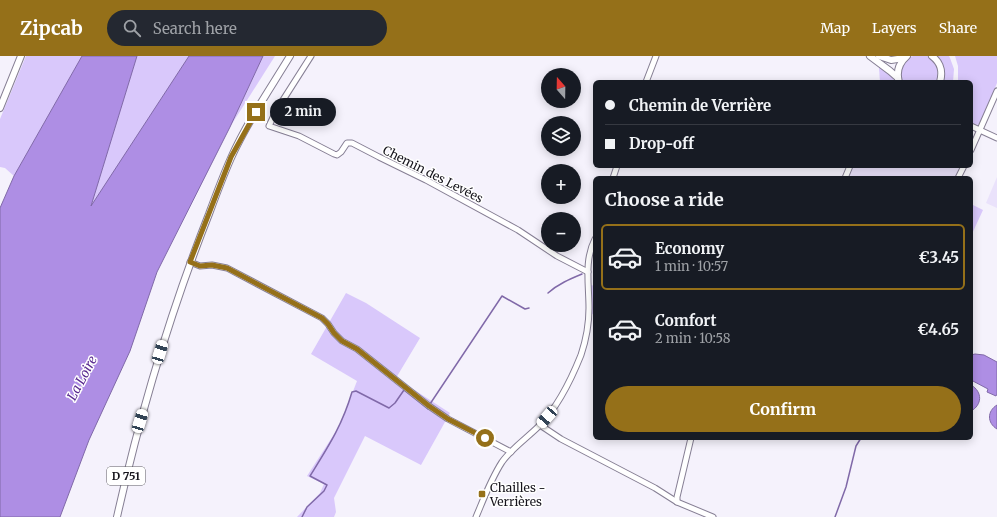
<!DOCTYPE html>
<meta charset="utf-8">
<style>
:root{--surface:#171b24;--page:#242831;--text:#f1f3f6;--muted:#9ea1a6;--line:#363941;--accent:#957019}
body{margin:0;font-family:Merriweather,serif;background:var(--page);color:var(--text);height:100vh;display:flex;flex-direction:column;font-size:15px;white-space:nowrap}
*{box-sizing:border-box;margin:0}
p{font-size:13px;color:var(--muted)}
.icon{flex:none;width:22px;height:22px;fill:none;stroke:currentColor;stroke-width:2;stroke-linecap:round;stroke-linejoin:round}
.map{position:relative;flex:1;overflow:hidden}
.details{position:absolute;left:593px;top:120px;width:380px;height:264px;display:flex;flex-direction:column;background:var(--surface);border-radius:6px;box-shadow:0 2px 10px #0003}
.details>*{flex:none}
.banner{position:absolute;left:593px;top:24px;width:380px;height:88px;border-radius:6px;box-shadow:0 2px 10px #0003;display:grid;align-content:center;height:88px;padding:0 12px;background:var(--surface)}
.needle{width:26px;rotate:340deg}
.fabs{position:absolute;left:541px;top:12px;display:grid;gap:8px}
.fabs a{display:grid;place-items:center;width:40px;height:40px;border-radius:50%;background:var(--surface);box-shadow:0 2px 10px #0003;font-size:20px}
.end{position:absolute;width:18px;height:18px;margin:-9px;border:5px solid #957019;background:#fff;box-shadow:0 0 0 2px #fff}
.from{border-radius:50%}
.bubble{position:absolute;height:28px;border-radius:14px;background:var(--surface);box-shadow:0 2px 10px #0003;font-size:13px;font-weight:700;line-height:28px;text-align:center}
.car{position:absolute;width:12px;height:24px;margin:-12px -6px;border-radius:5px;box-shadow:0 0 3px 1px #0007;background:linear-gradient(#fff 24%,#345 0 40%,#fff 0 76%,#345 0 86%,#fff 0)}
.banner b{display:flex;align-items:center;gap:14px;height:38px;font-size:15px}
.banner b+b{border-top:1px solid var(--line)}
.banner i{width:10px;height:10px;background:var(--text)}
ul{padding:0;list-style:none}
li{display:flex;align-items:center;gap:12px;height:66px;margin:0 8px 6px;padding:0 4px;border:2px solid transparent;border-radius:6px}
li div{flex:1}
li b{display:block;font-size:15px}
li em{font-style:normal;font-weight:700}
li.current{border-color:var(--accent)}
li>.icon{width:36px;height:36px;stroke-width:1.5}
h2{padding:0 12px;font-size:18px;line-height:48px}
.cta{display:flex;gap:8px;margin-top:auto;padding:8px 12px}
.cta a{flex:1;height:46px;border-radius:24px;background:var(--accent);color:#fff;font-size:16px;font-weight:700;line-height:46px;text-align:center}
header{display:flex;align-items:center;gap:24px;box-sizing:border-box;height:56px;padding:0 20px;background:var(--accent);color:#fff}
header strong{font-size:19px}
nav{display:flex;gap:22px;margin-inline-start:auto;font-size:14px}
.search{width:280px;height:36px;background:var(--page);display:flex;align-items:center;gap:10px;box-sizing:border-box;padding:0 14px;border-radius:22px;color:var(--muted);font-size:15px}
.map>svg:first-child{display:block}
</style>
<header>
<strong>Zipcab</strong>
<div class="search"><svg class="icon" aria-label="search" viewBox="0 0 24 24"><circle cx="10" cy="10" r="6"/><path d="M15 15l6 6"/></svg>Search here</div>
<nav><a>Map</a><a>Layers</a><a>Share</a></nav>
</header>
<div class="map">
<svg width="997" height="461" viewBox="0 0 997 461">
<rect width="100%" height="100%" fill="#f5f2fc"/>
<g fill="#eae2fb">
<path d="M 853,110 L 960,110 L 955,122 L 848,122 Z"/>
<path d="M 997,121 L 997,152 L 986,147 Z"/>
</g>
<g fill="#d9c8fb">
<path d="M 26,0 L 82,0 L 14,120 L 5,112 L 0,111 L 0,63 Z"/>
<path d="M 137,0 L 189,0 L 90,152 Z"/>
<path d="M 263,0 L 275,0 L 230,71 Z"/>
<path d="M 913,0 C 917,0 923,0 927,0 C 938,3 939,17 936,26 L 902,26 C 898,16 902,4 913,0 Z"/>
<path d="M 937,0 L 949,0 L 950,2 L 954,13 L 953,26 L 943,26 Z"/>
<path d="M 955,0 L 997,0 L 997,27 L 981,65 L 978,69 L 971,67 L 971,26 L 958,26 L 958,10 Z"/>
<path d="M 881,10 L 893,21 L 894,26 L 880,26 L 879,12 Z"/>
<path d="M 971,148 L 983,154 L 971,180 Z"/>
<path d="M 591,229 L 595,230 L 595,259 L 592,258 Z"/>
<path d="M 346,237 L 366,247 L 420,282 L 396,322 L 450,357 L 421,409 L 365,380 L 334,442 L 336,456 L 334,461 L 297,461 L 320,437 L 324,428 L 307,420 L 340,369 L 357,325 L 311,298 Z"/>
</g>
<g fill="#ae8ee4" stroke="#8069a8">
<path d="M 82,0 L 137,0 L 91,150 L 189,0 L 263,0 L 230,71 L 157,216 L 130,295 L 89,384 L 60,461 L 0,461 L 0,152 L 14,120 Z"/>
<path d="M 975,298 L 984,299 L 997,306 L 997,338 L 996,340 L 987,336 L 988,333 L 971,324 L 971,299 Z"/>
<path d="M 971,329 C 983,336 982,349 971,355 Z"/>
<path d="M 997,349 L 997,373 C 987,367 987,355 997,349 Z"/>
</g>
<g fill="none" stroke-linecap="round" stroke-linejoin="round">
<g stroke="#8069a8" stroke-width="1.5">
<path d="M 548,237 C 558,228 570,223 582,218"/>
<path d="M 430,348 L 502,240 L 525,253 L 529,252"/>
<path d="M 302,461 L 307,451 L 324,435 L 327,429 L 310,420 C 328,391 342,370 352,336 L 356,335 L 389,352 L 395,347 L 404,334 L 428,353"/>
<path d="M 835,461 L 846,431 L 856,390 L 861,382"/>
</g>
<defs>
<g id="minor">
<path d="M 311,0 L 276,55 L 269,70 L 299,80 L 334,98 L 337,99 L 341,96 L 347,87 L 352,87 L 379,101 L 426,124 L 518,174 L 557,200 L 588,216"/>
<path d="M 646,26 L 656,0"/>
<path d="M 971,70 L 997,82"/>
<path d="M 971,94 L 997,35"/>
<path d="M 613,122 L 617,110"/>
<path d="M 845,122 L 850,110"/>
<path d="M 958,122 L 964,110"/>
<path d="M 190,206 L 200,210 L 212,209 L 227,212 L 322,262 L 328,268 L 334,277 L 342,285 L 357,293 L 429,350 L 448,363 L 511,396"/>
<path d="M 540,369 L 561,383 L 655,432 L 677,446 L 713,461"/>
<path d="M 677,446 L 677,441 L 691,382"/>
<path d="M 476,461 C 484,442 491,423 502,406 C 512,392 527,382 539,370 C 558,351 571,324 581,299 C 586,284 589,268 589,252 C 589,229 584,204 595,183"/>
</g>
<g id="major">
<path d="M 870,0 L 890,15 L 898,22"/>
<path d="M 879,0 L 891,4 L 904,2"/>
<path d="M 932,0 C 941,7 943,15 940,26"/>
<path d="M 899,26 C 896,16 899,7 907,0"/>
<path d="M 0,52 L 21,0"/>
<path d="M 117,461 C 140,358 170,257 209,158 C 216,139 223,120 231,102 C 247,66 270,33 290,0"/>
</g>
</defs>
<use href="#minor" stroke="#867f94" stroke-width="7"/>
<use href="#major" stroke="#867f94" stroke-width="8"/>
<use href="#minor" stroke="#fff" stroke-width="5"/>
<use href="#major" stroke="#fff" stroke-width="6"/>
</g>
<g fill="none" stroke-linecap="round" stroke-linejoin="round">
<path stroke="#957019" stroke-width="5" d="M 256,56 L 231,101 L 190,206 L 200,210 L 212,209 L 227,212 L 322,262 L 328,268 L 334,277 L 342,285 L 357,293 L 429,350 L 448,363 L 485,382"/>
</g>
<rect fill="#957019" stroke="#fff" stroke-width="1.5" x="478" y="434" width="8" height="8" rx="2"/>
<g text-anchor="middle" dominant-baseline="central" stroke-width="3" stroke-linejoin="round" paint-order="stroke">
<rect fill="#fff" stroke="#5c5a60" stroke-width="1" x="107" y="411" width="38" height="18" rx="3"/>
<g font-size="11" font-weight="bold" fill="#16141c">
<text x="126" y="420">D 751</text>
</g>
<g font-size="12" fill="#16141c" stroke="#fff">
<text transform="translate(433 118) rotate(27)">Chemin des Levées</text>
</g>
<g font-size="12" fill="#16141c" stroke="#fff" text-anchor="start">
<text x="490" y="431">Chailles -<tspan x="490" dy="14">Verrières</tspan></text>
</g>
<g font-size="13" font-style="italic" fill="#592a8f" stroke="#fff">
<text transform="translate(82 322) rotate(-62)">La Loire</text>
</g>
</g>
</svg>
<div class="fabs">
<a><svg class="needle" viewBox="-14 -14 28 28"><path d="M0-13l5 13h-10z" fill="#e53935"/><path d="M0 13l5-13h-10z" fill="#9ea1a6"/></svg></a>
<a><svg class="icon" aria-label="layers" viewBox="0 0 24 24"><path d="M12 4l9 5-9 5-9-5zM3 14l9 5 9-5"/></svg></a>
<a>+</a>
<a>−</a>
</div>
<i class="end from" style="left:485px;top:382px"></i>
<i class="end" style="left:256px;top:56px"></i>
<div class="bubble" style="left:270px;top:42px;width:66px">2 min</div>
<i class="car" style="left:160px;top:296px;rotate:17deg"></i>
<i class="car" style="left:547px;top:361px;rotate:221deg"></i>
<i class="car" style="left:140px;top:365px;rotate:17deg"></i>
<div class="banner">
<b><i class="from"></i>Chemin de Verrière</b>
<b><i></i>Drop-off</b>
</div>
<section class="details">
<h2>Choose a ride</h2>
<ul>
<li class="current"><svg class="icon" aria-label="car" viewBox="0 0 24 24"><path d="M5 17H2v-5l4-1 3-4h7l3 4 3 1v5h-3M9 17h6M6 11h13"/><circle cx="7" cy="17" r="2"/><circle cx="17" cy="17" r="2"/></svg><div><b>Economy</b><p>1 min · 10:57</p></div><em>€3.45</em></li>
<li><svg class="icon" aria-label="car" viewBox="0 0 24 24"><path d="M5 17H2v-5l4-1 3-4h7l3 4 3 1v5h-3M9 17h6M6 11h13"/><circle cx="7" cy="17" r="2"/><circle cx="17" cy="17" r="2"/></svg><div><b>Comfort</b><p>2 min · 10:58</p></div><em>€4.65</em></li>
</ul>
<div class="cta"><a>Confirm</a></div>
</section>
</div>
